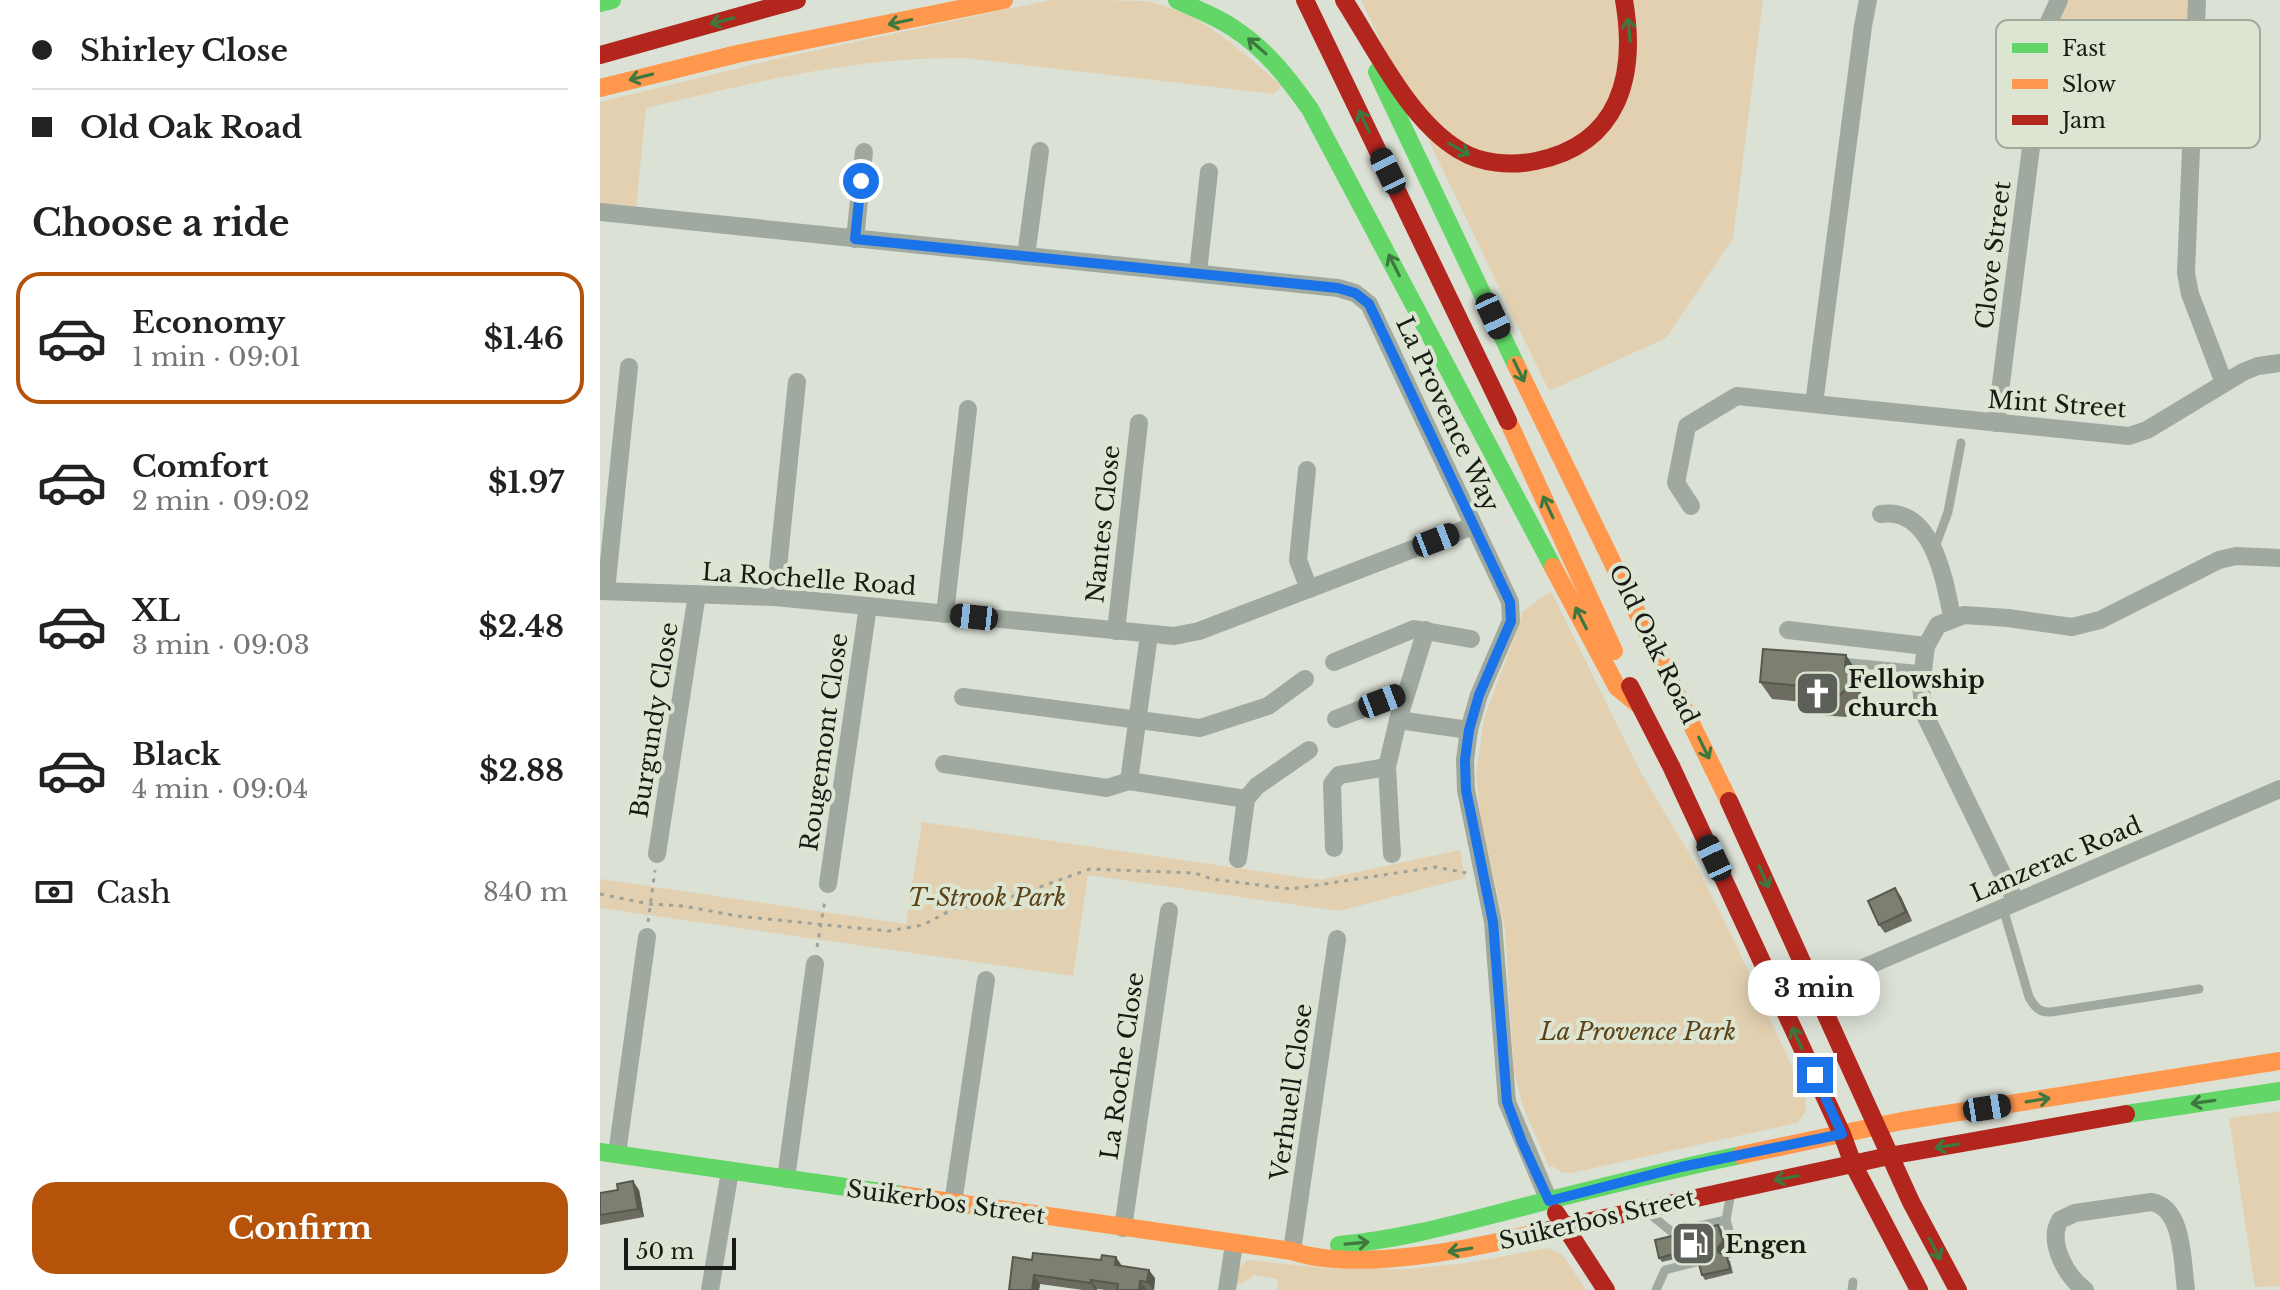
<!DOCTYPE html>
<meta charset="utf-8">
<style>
:root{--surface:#fff;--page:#f2f2f2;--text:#222;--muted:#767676;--line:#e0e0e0;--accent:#b45309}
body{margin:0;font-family:"Libre Baskerville",serif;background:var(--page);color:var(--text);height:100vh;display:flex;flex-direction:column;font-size:30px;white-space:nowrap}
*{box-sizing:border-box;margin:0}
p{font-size:26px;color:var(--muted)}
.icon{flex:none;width:44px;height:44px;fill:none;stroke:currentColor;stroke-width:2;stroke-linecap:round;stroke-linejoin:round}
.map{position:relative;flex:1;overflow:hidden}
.side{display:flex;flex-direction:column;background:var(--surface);width:600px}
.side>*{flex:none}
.guide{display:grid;align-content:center;height:176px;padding:0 32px;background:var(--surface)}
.scale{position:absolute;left:24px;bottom:20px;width:112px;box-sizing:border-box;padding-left:8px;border:4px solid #181b15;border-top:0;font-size:22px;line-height:28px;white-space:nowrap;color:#181b15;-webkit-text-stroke:6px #dce5d2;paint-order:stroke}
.end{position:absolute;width:36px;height:36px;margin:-18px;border:10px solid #1a73e8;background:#fff;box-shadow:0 0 0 4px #fff}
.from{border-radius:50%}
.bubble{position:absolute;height:56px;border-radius:24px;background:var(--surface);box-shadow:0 4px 20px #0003;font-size:26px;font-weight:700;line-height:56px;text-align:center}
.car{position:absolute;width:24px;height:48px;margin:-24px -12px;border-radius:10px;box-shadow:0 0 6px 2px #0007;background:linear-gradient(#222 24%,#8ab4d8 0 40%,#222 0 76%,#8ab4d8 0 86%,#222 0)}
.guide b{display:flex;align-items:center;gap:28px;height:76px;font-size:30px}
.guide b+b{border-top:2px solid var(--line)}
.guide i{width:20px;height:20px;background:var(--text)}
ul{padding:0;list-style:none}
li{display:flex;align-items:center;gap:24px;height:132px;margin:0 16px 12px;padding:0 16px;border:4px solid transparent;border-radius:24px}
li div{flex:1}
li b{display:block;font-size:30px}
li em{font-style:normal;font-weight:700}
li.on{border-color:var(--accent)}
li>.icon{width:72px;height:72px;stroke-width:1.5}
h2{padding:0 32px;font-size:36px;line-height:96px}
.pay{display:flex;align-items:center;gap:20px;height:88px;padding:0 32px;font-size:30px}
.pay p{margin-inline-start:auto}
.button{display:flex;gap:16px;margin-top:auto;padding:16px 32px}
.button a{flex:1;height:92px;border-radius:24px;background:var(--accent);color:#fff;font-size:32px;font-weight:700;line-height:92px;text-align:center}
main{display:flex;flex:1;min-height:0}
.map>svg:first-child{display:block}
</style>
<main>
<section class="side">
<div class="guide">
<b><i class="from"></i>Shirley Close</b>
<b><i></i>Old Oak Road</b>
</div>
<h2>Choose a ride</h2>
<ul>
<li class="on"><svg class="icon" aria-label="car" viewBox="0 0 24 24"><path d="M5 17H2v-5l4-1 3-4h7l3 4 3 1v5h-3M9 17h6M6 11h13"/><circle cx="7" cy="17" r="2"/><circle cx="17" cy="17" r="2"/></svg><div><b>Economy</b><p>1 min · 09:01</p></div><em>$1.46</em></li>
<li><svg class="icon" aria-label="car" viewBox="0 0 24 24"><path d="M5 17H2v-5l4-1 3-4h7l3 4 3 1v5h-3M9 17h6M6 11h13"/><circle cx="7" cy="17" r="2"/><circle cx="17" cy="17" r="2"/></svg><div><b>Comfort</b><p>2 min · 09:02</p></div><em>$1.97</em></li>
<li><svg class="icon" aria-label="car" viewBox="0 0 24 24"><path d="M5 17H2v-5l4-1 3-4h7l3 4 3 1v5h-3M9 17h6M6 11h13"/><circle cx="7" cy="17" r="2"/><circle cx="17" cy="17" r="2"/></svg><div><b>XL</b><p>3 min · 09:03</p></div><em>$2.48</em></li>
<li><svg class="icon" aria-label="car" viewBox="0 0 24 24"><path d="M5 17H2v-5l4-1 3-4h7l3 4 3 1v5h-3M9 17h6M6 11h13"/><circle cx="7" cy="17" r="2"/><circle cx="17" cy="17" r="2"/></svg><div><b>Black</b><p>4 min · 09:04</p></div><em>$2.88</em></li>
</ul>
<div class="pay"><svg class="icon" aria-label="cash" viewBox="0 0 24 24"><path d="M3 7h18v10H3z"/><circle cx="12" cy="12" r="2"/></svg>Cash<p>840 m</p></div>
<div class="button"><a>Confirm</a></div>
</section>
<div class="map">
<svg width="1680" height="1290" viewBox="0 0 1680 1290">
<rect width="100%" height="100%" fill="#dce1d6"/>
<g fill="#e2d0b0">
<path d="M 451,0 C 480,0 514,0 543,1 C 600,9 640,51 682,86 L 674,94 L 365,58 C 256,56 151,83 46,108 L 36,208 L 0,204 L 0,102 L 180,58 Z"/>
<path d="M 761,0 L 1163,0 L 1133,238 L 1066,338 L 949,391 Z"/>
<path d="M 1469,0 L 1589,0 L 1583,134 L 1442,122 L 1455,28 Z"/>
<path d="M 951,591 L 1040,771 L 1095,863 L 1131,934 L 1206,1097 L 1205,1113 L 1197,1123 L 971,1173 L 963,1173 L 952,1166 L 949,1167 L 923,1107 L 914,1073 L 905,929 L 880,813 L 876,774 L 884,718 L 920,622 L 922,612 Z"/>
<path d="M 322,822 L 720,880 L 860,850 L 865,878 L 739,911 L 488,875 L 473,976 L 0,908 L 0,879 L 306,924 Z"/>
<path d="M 1680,1111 L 1680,1286 L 1655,1287 L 1629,1118 Z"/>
<path d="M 948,1248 L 962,1254 L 986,1290 L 677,1290 L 678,1279 L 654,1275 L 642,1284 L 635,1283 L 638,1268 L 648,1260 L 735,1269 L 808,1269 L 866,1263 Z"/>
</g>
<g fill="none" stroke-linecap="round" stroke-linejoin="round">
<g stroke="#9da29b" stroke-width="3" stroke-dasharray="4 6" stroke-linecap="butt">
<path d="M 0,894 L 49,904 L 84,906 L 137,916 L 288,931 L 323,925 L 353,909 L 400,901 L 490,869 L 595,873 L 612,879 L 691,889 L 836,867 L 866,873"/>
<path d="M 48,922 L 55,870"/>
<path d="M 217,947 L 225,900"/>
</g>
<g stroke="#a0a9a0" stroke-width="9">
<path d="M 1334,550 L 1348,512 L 1361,443"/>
<path d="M 1241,662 L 1323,670"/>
<path d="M 1403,908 L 1429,997 C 1434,1006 1439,1013 1451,1012 L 1599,989"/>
<path d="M 1046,1211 L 1072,1232 L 1126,1220 L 1131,1192"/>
<path d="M 1126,1220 L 1134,1248 L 1128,1254"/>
<path d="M 1056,1290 L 1065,1270 L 1100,1261"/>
<path d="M 1252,1290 L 1253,1282"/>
</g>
<g stroke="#a0a9a0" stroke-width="18">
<path d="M 1268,0 L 1263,26 L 1214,404 L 1529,436 L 1547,430 L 1643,372 L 1658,366 L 1680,363"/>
<path d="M 1597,0 L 1586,273 L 1590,294 L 1624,383"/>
<path d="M 0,212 L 738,288 L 755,293 L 769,304 L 910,602 L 911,621 L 879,695 L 869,730 L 865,760 L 866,790 L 893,922 L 907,1102 L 949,1201"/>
<path d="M 255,239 L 264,152"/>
<path d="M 426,256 L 440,151"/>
<path d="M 598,273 L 609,172"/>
<path d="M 1396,423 L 1444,45 L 1448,24 L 1459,0"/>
<path d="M 707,470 L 698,560 L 709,589"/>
<path d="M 1091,506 L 1076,483 L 1087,426 L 1137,396 L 1214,404"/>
<path d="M 1281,514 C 1333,506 1345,582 1352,617"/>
<path d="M 0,591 L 175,597 L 574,636 L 599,631 L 873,526"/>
<path d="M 6,591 L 29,367"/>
<path d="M 175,597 L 197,382"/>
<path d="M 345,614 L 368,409"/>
<path d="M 1188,630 L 1326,646"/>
<path d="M 516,631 L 539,423"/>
<path d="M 734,662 L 814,629 L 871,639"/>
<path d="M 363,697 L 600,728 L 668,706 L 705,679"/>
<path d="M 736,719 L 806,692"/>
<path d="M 798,720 L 869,730"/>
<path d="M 344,764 L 507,788 L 529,781 L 646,799"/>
<path d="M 529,781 L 549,635"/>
<path d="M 734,848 L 732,784 L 739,775 L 787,767"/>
<path d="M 57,854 L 97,594"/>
<path d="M 792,854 L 787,767 L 798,720 L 826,630"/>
<path d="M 638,859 L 646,799 L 657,786 L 709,750"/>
<path d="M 228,884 L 268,606"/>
<path d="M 1416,902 L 1324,713 L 1321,687 L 1326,646 L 1338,625 L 1364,615 L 1408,618 L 1472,627 L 1500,620 L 1619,560 L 1636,556 L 1680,558"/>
<path d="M 1251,973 L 1680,789"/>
<path d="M 17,1154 L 47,937"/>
<path d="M 186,1179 L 215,964"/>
<path d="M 353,1203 L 386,980"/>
<path d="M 523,1228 L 569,911"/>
<path d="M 692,1251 L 737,939"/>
<path d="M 110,1290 L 130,1171"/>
<path d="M 627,1290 L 634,1244"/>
<path d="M 1485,1290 C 1466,1276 1447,1242 1460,1220 L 1475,1213 L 1551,1202 C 1584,1207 1582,1263 1586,1290"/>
</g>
<g stroke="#63d668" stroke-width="18">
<path d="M 577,0 C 595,9 616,16 633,28 C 666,49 688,78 710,109 L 953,567"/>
<path d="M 0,3 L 12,0"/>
<path d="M 777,72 L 916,365"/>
<path d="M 1526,1114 L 1680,1091"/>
<path d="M 0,1152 L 302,1195"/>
<path d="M 739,1245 C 796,1240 852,1225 907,1211 C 985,1191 1062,1171 1141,1155"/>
</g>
<g stroke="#ff974d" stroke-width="18">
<path d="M 0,88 L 137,54 L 404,0"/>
<path d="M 916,365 L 1129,801"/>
<path d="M 908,421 L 1014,651"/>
<path d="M 953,567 L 1017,687 L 1039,705"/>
<path d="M 1141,1155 L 1302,1121 L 1680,1061"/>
<path d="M 302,1195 L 692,1251 C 754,1273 872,1249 936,1233"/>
</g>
<g stroke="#b3261e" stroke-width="18">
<path d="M 705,0 L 908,421"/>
<path d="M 744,0 C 775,48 809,120 859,150 C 881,164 911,166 936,161 C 1020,144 1037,75 1024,0"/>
<path d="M 0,55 L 197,0"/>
<path d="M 1030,686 L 1071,766 L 1242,1134 L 1253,1164 L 1319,1290"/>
<path d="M 1129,801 L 1311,1202 L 1358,1290"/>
<path d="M 956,1213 L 1006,1290"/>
<path d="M 936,1233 L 1289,1156 L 1526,1114"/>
</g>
</g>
<g fill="#6c6d60">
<path d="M 1258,673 L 1257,684 L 1264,701 L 1246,717 L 1222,715 L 1212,703 L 1172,699 L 1160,682 Z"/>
<path d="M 1295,888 L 1301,897 L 1312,921 L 1285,933 L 1279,925 Z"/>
<path d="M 39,1190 L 44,1217 L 0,1225 L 0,1193 Z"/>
<path d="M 1121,1229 L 1126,1246 L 1121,1251 L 1121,1254 L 1130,1261 L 1133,1273 L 1105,1280 L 1102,1275 L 1104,1258 L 1103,1255 L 1098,1253 L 1062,1262 L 1059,1258 Z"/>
<path d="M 432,1260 L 501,1260 L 522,1266 L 555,1278 L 554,1290 L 506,1290 L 497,1289 L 497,1290 L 483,1290 L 440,1284 L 439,1290 L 409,1290 Z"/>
</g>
<g fill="#58594e">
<path d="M 1246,655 L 1258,673 L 1257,684 L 1264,701 L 1252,684 L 1245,667 Z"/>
<path d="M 1295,888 L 1301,897 L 1312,921 L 1306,912 Z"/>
<path d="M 33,1181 L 39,1190 L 44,1217 L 38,1209 Z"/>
<path d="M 1118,1225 L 1121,1229 L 1126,1246 L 1121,1251 L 1121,1257 L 1118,1252 Z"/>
<path d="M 516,1257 L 522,1266 L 515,1265 Z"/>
<path d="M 549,1270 L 555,1278 L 554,1290 L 547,1282 Z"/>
<path d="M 434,1275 L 440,1284 L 439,1290 L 432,1290 Z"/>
<path d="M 491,1280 L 497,1289 L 497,1290 L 495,1290 L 491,1283 Z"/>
<path d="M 540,1281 L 547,1290 L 539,1290 Z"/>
</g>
<g fill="#7d7f70" stroke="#58594e" stroke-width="2">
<path d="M 1163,649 L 1246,655 L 1245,667 L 1252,684 L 1234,700 L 1210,698 L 1200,686 L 1160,682 Z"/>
<path d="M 1295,888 L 1306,912 L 1279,925 L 1268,901 Z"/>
<path d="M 33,1181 L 38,1209 L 0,1215 L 0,1193 L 18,1190 L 17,1184 Z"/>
<path d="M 1118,1225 L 1123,1241 L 1118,1247 L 1118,1252 L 1127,1257 L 1130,1269 L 1102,1275 L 1099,1264 L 1104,1258 L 1102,1251 L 1095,1248 L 1059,1258 L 1055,1240 Z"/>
<path d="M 433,1253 L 501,1260 L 502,1255 L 516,1257 L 515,1265 L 549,1270 L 547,1282 L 540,1281 L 539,1290 L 517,1290 L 518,1284 L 491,1280 L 491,1283 L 434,1275 L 432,1290 L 409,1290 L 413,1257 L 432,1260 Z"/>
</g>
<defs><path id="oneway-shaft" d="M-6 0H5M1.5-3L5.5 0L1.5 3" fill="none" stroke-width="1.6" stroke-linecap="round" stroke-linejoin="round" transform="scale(2)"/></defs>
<g stroke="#3e783e">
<use href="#oneway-shaft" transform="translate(122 21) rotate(165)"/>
<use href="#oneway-shaft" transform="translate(300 22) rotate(168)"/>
<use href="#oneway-shaft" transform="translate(1029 30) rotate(-96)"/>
<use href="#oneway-shaft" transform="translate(657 46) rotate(-139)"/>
<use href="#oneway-shaft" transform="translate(41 77) rotate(166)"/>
<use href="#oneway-shaft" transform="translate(764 121) rotate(-116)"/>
<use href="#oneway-shaft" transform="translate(859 149) rotate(29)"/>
<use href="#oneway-shaft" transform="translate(794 265) rotate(-117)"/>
<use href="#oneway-shaft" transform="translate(919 371) rotate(64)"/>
<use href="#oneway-shaft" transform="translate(948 507) rotate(-115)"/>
<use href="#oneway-shaft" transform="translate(981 618) rotate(-117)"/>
<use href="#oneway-shaft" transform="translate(1104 748) rotate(64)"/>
<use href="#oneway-shaft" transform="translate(1164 877) rotate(66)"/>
<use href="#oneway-shaft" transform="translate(1197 1038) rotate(-115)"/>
<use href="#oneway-shaft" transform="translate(1438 1100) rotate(-9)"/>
<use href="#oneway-shaft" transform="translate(1603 1102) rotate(172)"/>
<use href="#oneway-shaft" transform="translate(1347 1146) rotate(171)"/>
<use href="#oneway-shaft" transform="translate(1186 1178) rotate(169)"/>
<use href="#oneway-shaft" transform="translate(757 1243) rotate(-5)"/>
<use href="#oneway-shaft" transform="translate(1335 1249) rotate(62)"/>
<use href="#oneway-shaft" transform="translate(860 1250) rotate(171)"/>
</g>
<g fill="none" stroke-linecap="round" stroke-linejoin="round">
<path stroke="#1a73e8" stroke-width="10" d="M 261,181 L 255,239 L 738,288 L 755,293 L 769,304 L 910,602 L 911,621 L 879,695 L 869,730 L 865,760 L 866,790 L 893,922 L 907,1102 L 922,1142 L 949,1201 L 1081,1167 L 1242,1134 L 1215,1075"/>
</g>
<defs>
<symbol id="church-square" viewBox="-11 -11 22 22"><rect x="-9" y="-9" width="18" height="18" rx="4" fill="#5d6059" stroke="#dce5d2"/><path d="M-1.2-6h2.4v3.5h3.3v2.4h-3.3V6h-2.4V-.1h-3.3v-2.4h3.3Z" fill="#fff"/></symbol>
<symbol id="fuel-square" viewBox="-11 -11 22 22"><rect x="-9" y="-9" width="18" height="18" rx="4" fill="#5d6059" stroke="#dce5d2"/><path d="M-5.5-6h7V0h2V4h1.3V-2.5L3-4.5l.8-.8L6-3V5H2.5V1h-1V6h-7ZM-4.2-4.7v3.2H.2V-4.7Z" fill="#fff"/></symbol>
</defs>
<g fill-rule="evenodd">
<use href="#church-square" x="1192" y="668" width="51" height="51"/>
<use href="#fuel-square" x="1068" y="1218" width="51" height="51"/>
</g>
<g text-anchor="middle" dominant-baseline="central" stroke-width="8" stroke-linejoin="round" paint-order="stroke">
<g font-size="24" fill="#181b15" stroke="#dce5d2">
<text transform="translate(1393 255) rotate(-83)">Clove Street</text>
<text transform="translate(1457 404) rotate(4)">Mint Street</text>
<text transform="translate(848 414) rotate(65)">La Provence Way</text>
<text transform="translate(503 524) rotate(-84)">Nantes Close</text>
<text transform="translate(209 579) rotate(4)">La Rochelle Road</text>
<text transform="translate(1054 644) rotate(64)">Old Oak Road</text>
<text transform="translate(54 720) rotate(-81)">Burgundy Close</text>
<text transform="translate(224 742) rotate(-82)">Rougemont Close</text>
<text transform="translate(1456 859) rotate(-23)">Lanzerac Road</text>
<text transform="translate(522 1066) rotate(-82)">La Roche Close</text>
<text transform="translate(691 1092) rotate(-82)">Verhuell Close</text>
<text transform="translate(346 1202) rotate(8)">Suikerbos Street</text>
<text transform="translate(997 1219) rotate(-13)">Suikerbos Street</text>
</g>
<g font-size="24" font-weight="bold" fill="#181b15" stroke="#dce5d2" text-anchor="start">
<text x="1248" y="679">Fellowship<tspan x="1248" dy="28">church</tspan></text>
<text x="1125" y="1244">Engen</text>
</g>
<g font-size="24" font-style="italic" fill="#5c4216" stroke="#dce5d2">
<text x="387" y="897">T-Strook Park</text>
<text x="1038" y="1031">La Provence Park</text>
</g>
</g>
<rect x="1396" y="20" width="264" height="128" rx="12" fill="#dce5d2" stroke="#a1a899" stroke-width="2"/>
<rect x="1412" y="43" width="36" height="10" fill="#63d668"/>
<rect x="1412" y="79" width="36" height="10" fill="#ff974d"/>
<rect x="1412" y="115" width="36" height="10" fill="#b3261e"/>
<g font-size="22" fill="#181b15">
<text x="1462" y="56">Fast</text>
<text x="1462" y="92">Slow</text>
<text x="1462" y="128">Jam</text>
</g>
</svg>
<div class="scale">50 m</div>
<i class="end from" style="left:261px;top:181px"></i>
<i class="end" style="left:1215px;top:1075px"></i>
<div class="bubble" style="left:1148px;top:960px;width:132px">3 min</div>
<i class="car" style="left:788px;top:171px;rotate:334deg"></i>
<i class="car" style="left:893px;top:316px;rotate:155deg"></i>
<i class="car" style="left:836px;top:540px;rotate:69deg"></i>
<i class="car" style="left:374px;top:617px;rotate:276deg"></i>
<i class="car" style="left:782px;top:701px;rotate:69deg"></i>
<i class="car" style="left:1114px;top:858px;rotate:335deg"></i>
<i class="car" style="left:1387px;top:1108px;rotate:81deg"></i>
</div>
</main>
